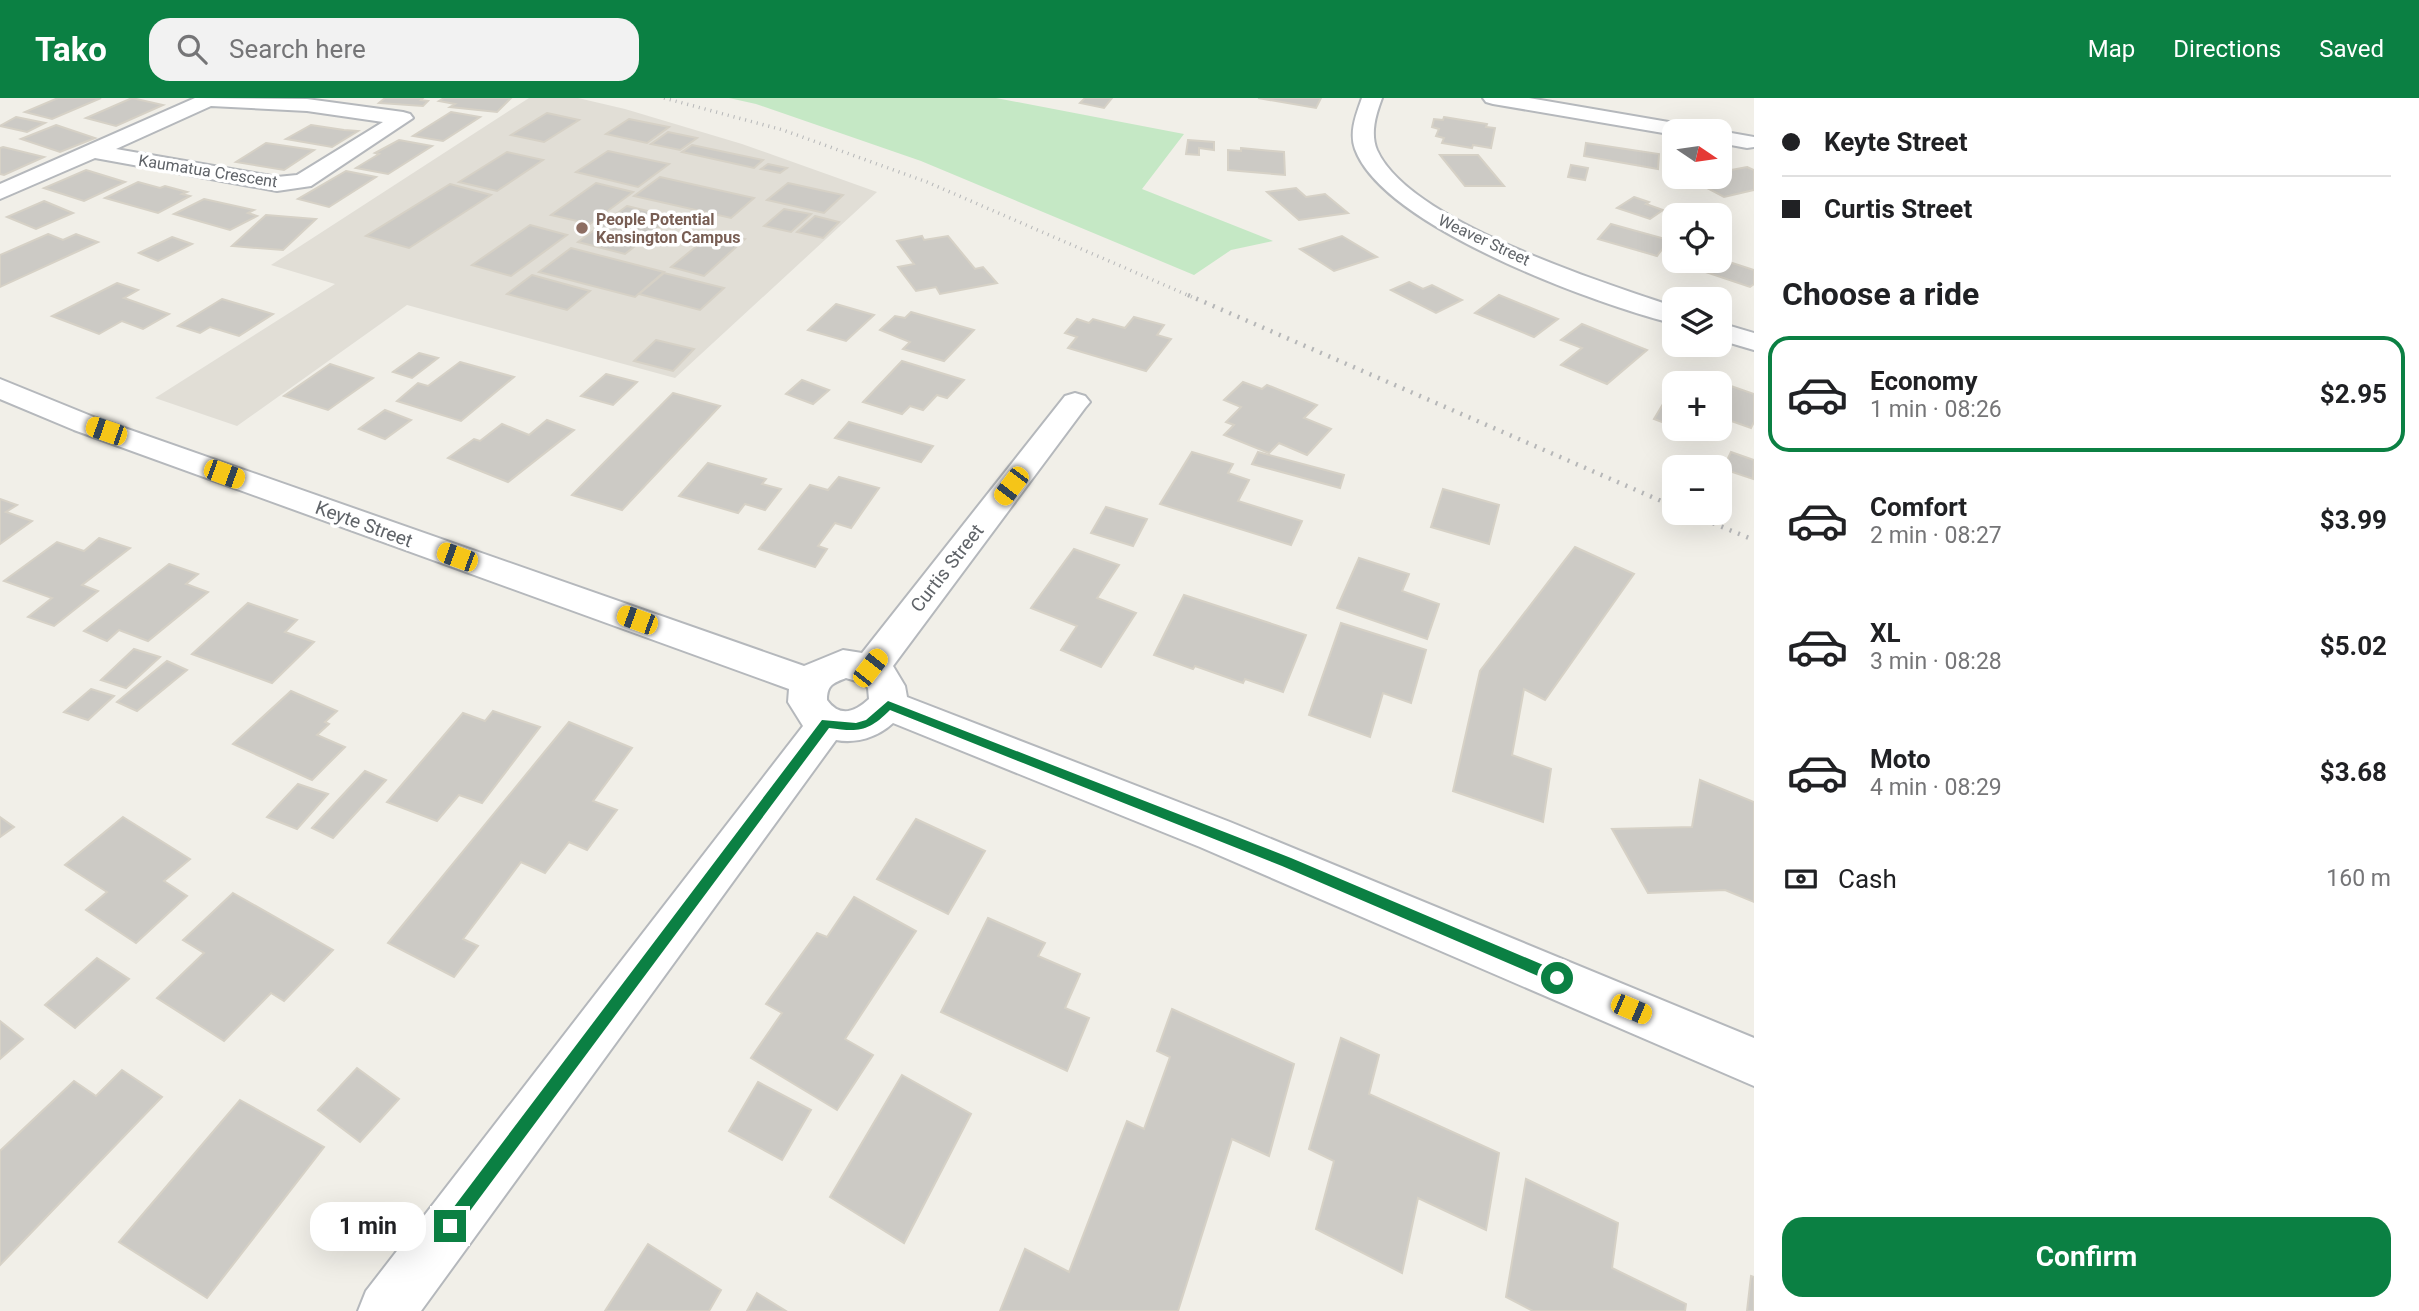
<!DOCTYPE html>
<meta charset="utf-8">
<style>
:root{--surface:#fff;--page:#f2f2f2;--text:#202124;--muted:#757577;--line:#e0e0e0;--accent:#0b8043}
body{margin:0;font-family:Roboto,sans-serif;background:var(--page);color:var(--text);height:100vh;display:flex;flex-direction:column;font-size:26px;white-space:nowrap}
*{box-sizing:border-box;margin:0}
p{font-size:23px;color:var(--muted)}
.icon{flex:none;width:38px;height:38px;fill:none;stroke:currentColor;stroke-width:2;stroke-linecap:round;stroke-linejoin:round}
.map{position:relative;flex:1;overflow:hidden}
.sheet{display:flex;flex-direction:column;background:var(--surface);width:665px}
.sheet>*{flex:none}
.top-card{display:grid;align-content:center;height:154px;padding:0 28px;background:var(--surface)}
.needle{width:46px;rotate:103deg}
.tools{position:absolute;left:1662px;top:21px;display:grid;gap:14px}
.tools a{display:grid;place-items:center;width:70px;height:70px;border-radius:14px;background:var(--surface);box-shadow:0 7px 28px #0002;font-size:35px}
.end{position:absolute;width:32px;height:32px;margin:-16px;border:9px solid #0b8043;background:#fff;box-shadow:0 0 0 4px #fff}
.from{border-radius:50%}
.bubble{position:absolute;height:49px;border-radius:21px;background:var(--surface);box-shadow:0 7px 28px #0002;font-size:23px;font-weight:700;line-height:49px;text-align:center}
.car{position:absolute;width:21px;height:42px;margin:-21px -10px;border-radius:9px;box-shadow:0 0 5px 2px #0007;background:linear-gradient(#f5c518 24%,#345 0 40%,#f5c518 0 76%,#345 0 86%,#f5c518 0)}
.top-card b{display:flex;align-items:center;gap:24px;height:66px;font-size:26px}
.top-card b+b{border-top:2px solid var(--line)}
.top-card i{width:18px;height:18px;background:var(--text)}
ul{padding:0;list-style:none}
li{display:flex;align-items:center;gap:21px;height:116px;margin:0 14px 10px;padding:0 14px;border:4px solid transparent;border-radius:21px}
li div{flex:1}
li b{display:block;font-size:26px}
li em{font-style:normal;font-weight:700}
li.on{border-color:var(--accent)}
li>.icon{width:63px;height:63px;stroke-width:1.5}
h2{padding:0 28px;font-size:32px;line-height:84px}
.pay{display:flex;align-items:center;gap:18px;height:77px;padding:0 28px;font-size:26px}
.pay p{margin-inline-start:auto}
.primary-button{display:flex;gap:14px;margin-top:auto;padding:14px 28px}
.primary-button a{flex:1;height:80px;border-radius:21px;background:var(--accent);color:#fff;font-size:28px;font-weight:700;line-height:80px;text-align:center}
header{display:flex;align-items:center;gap:42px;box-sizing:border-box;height:98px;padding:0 35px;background:var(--accent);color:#fff}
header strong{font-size:33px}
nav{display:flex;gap:38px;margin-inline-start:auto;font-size:24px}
.search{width:490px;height:63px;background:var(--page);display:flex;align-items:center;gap:18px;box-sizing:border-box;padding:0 24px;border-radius:21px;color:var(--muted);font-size:26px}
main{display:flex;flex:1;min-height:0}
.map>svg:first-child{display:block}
</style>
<header>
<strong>Tako</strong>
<div class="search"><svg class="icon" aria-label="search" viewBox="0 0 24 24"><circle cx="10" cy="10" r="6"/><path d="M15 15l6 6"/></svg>Search here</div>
<nav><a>Map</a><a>Directions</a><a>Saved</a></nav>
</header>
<main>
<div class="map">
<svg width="1754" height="1213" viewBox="0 0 1754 1213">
<rect width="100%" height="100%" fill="#f1efe8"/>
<path fill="#e1ded6" d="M 529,0 L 578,0 L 625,11 L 742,46 L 877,94 L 675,280 L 407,207 L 237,328 L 155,300 L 335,186 L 271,167 Z"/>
<path fill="#c5e8c5" d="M 729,0 L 996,0 L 1184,36 L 1142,91 L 1273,143 L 1231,152 L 1194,177 L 921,63 L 756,6 Z"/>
<g fill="#cccac5" stroke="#d6d1c6" stroke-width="2">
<path d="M 58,0 L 101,0 L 52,21 L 25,14 Z"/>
<path d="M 132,0 L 163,7 L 116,28 L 86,20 Z"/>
<path d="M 385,0 L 423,0 L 421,2 L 428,3 L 423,8 L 379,5 Z"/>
<path d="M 444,0 L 511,0 L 497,14 L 450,9 L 455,6 L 439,3 Z"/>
<path d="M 1085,0 L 1112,0 L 1104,10 L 1080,5 Z"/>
<path d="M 1258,0 L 1321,0 L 1316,10 Z"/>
<path d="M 451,14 L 480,19 L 443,43 L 413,38 Z"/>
<path d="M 547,15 L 579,22 L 544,44 L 511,37 Z"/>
<path d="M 16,19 L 45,25 L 27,34 L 0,28 Z"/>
<path d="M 1444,19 L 1487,26 L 1486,29 L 1495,30 L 1491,50 L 1473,47 L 1472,50 L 1442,45 L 1444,40 L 1436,38 L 1439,31 L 1432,29 L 1434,21 L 1443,22 Z"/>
<path d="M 629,21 L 669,29 L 647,45 L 606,36 Z"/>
<path d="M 56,27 L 95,40 L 60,54 L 21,41 Z"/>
<path d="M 311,27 L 344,32 L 358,33 L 332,49 L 286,41 Z"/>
<path d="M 668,34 L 697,40 L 680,52 L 651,46 Z"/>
<path d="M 399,42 L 432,48 L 388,76 L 356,70 L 379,56 L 375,55 Z"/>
<path d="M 1188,42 L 1214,44 L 1214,52 L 1199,50 L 1199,57 L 1186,56 Z"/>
<path d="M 266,45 L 314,52 L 284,72 L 236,64 Z"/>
<path d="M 1586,45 L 1659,56 L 1658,71 L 1584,58 Z"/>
<path d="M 692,47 L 763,62 L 754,70 L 682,54 Z"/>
<path d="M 3,49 L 44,59 L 4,77 L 0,76 L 0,50 Z"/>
<path d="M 1241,50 L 1284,54 L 1285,77 L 1228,72 L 1228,52 L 1241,53 Z"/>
<path d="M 608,53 L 669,66 L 638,89 L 576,74 Z"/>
<path d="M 507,54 L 543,62 L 497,93 L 459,84 Z"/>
<path d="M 1440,57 L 1478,57 L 1504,88 L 1465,88 Z"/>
<path d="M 768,66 L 787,70 L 780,75 L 761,71 Z"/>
<path d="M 1571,67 L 1588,70 L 1585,82 L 1568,79 Z"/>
<path d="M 1747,69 L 1754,72 L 1754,92 L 1724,99 L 1690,81 L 1720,79 L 1720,74 Z"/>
<path d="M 86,72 L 125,84 L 84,103 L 44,90 Z"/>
<path d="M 346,73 L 376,79 L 329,109 L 298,101 Z"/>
<path d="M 660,79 L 754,100 L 731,120 L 634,98 Z"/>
<path d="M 138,84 L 160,90 L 165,88 L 187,94 L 182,96 L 190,98 L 158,115 L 105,100 Z"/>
<path d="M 596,85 L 633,94 L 590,126 L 551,117 Z"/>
<path d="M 788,85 L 843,97 L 824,115 L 767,102 Z"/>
<path d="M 450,86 L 491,97 L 409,150 L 366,138 Z"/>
<path d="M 1296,90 L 1306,99 L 1325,96 L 1348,115 L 1299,122 L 1267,94 Z"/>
<path d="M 1634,99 L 1649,104 L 1646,106 L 1663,112 L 1650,121 L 1617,110 Z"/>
<path d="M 204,101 L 254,112 L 248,115 L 257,118 L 230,132 L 174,116 Z"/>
<path d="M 44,103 L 73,115 L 36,131 L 7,119 Z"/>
<path d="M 627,108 L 672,119 L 625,156 L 578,144 Z"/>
<path d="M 784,111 L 811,116 L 791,134 L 764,128 Z"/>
<path d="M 266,117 L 316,121 L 283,152 L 232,148 Z"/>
<path d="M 815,118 L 839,124 L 823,140 L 797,134 Z"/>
<path d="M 1611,126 L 1669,142 L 1657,158 L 1598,141 Z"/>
<path d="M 530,127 L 567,137 L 511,178 L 472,167 Z"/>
<path d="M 714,134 L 745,141 L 704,178 L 671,169 Z"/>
<path d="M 48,136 L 63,142 L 76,136 L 98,144 L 0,189 L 0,157 Z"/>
<path d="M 922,138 L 924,142 L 948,138 L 975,171 L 983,169 L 997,185 L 940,196 L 936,189 L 916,193 L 898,169 L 914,166 L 897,143 Z"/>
<path d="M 1342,138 L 1377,159 L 1334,173 L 1300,151 Z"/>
<path d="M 172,139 L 192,146 L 158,163 L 139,155 Z"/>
<path d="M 571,150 L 664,174 L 635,199 L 539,174 Z"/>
<path d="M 1720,161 L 1754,172 L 1754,186 L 1750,189 L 1691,169 L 1698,163 L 1720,163 Z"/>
<path d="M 664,175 L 724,190 L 700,212 L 639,196 Z"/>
<path d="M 532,177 L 590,193 L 567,212 L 507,196 Z"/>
<path d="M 1409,184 L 1423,191 L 1432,187 L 1462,202 L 1436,215 L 1391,192 Z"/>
<path d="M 117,185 L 138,192 L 124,200 L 169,216 L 143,231 L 122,223 L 99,236 L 52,218 Z"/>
<path d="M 1499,197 L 1558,221 L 1534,239 L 1475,215 Z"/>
<path d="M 222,201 L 273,216 L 239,238 L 210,229 L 200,235 L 178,228 Z"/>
<path d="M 836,206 L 874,217 L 846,243 L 808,232 Z"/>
<path d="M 911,214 L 974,232 L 944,263 L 903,251 L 910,244 L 880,232 L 895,218 L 905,220 Z"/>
<path d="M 1134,219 L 1164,227 L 1157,237 L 1171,241 L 1146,273 L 1068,250 L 1077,239 L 1065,235 L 1077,221 L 1089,225 L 1093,221 L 1125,230 Z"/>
<path d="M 1582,226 L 1647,252 L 1607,286 L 1561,267 L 1582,250 L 1561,242 Z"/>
<path d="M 656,242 L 694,251 L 673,273 L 634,263 Z"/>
<path d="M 419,255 L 438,260 L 412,280 L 393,274 Z"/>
<path d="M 902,263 L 964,282 L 947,300 L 937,297 L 923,312 L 910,308 L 902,316 L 863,304 Z"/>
<path d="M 460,264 L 514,279 L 461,323 L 397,303 L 418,285 L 428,288 Z"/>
<path d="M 330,266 L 373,280 L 328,312 L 284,298 Z"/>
<path d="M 606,276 L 637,284 L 613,307 L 581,298 Z"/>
<path d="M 802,282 L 829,292 L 813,306 L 786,296 Z"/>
<path d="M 1243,284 L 1262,291 L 1267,287 L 1317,307 L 1304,320 L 1331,331 L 1307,357 L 1279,345 L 1269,355 L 1224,337 L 1234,327 L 1226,324 L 1241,309 L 1224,302 Z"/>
<path d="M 1728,287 L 1754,296 L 1754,324 L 1751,330 L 1720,319 L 1720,291 L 1725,293 Z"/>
<path d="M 673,295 L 720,308 L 622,412 L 572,397 Z"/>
<path d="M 1663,306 L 1675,310 L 1675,329 L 1654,321 Z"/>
<path d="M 385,312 L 411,322 L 385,341 L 359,331 Z"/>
<path d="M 547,322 L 574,332 L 508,384 L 448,360 L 474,341 L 480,343 L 502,326 L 529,337 Z"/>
<path d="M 849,324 L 933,348 L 921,364 L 835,340 Z"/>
<path d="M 1192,354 L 1233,366 L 1228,375 L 1249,382 L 1238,403 L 1302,423 L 1291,447 L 1160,406 Z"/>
<path d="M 1258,354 L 1344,377 L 1340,390 L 1252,366 Z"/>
<path d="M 1731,354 L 1754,362 L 1753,381 L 1723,371 Z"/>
<path d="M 708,365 L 766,381 L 762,386 L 781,391 L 765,412 L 745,406 L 738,415 L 679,398 Z"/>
<path d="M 839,379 L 879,390 L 851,430 L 835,425 L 818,448 L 827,451 L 815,469 L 759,451 L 810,387 L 828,392 Z"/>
<path d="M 1443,391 L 1499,407 L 1489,446 L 1431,429 Z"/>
<path d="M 0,401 L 17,407 L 6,414 L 32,423 L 0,446 Z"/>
<path d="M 1106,409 L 1147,421 L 1133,448 L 1091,435 Z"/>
<path d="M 99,440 L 130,450 L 82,487 L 98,493 L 54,528 L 28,519 L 52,500 L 4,483 L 57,444 L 84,453 Z"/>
<path d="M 1575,449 L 1634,476 L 1545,602 L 1524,591 L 1512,657 L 1551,671 L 1543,724 L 1453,693 L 1480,573 Z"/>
<path d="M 1074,451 L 1119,467 L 1097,500 L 1136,515 L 1101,569 L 1061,552 L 1077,528 L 1031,510 Z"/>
<path d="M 1359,460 L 1409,476 L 1402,493 L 1439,506 L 1427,541 L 1337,510 Z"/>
<path d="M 169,466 L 198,476 L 186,486 L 208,494 L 148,543 L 119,532 L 107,543 L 84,533 Z"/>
<path d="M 1184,497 L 1306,537 L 1283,594 L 1245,581 L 1243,585 L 1195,568 L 1193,571 L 1154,557 Z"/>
<path d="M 248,505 L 297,522 L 285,534 L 314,544 L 272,585 L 192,556 Z"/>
<path d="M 1341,525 L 1426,552 L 1411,605 L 1383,595 L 1370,639 L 1309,617 Z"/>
<path d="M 134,551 L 160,559 L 126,590 L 101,582 Z"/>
<path d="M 167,563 L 187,572 L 137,613 L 117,604 Z"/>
<path d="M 91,591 L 114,598 L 88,622 L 64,614 Z"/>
<path d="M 291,593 L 337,613 L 325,624 L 329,626 L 317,637 L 345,649 L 312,682 L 233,646 Z"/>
<path d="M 493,613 L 540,629 L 482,705 L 459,697 L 437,723 L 387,704 L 463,615 L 485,623 Z"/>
<path d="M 569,624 L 632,650 L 593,703 L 617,712 L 587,752 L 569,744 L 545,775 L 521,764 L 463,841 L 478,848 L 454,879 L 388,845 Z"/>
<path d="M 365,673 L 386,682 L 333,740 L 312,730 Z"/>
<path d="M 1700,682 L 1754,704 L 1754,804 L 1725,792 L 1648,795 L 1612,731 L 1692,729 Z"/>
<path d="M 298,686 L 328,696 L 297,731 L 267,719 Z"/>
<path d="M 0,719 L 14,729 L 0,739 Z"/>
<path d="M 123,719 L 190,761 L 164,783 L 187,798 L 136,845 L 86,812 L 107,794 L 65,767 Z"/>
<path d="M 916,721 L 985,753 L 948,816 L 877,781 Z"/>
<path d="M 233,795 L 333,852 L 284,903 L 271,895 L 224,943 L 157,900 L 204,855 L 183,842 Z"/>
<path d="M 854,799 L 916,833 L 845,941 L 873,957 L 837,1012 L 751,960 L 782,915 L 766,906 L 817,835 L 827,839 Z"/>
<path d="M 988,820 L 1045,845 L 1038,858 L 1080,876 L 1065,910 L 1089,920 L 1067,973 L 941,914 Z"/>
<path d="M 97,860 L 129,881 L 75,930 L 45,907 Z"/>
<path d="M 1172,911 L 1294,966 L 1269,1058 L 1232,1041 L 1178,1213 L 1000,1213 L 1025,1151 L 1069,1174 L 1127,1023 L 1144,1031 L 1170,959 L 1157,953 Z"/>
<path d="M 0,923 L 23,941 L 0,961 Z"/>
<path d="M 1341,940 L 1379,957 L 1369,996 L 1499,1055 L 1486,1132 L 1418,1100 L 1402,1175 L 1316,1131 L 1334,1063 L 1309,1051 Z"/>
<path d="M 357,970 L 399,1001 L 360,1044 L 318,1012 Z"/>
<path d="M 122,972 L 162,999 L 0,1167 L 0,1053 L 74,983 L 96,998 Z"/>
<path d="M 902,977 L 971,1016 L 904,1145 L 830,1099 Z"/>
<path d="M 758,984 L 811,1012 L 782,1062 L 729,1033 Z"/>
<path d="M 240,1002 L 324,1049 L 207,1200 L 119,1144 Z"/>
<path d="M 1526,1081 L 1618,1125 L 1612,1170 L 1686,1206 L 1685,1213 L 1533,1213 L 1506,1199 Z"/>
<path d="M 648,1146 L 721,1192 L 709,1213 L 605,1213 Z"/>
<path d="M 1751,1178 L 1754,1179 L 1754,1213 L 1747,1213 Z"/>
<path d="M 757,1195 L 786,1213 L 747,1213 Z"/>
</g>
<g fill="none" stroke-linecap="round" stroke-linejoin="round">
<defs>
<g id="street">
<path d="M 195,0 L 307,1 L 403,14 L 410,16 L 413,20 L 311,88 L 277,93 L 95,60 L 0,101 L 0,86 ZM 211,8 L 307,13 L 383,24 L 297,77 L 277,79 L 116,51 Z"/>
<path d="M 1362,0 L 1382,0 C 1376,16 1370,35 1377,52 C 1409,124 1602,184 1675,209 L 1675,226 C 1598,207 1383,129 1355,51 C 1349,34 1356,17 1362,0 Z"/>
<path d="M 1483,0 L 1529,0 L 1686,27 L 1694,28 L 1697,33 L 1675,33 L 1675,37 L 1493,6 L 1486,4 Z"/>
<path d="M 1717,33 L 1720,33 L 1754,39 L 1754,49 L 1747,50 L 1720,45 L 1720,33 Z"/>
<path d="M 1720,225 L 1754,235 L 1754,252 L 1720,242 Z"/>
<path d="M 0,281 L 96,320 L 804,568 L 843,552 L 862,555 L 1065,298 L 1075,295 L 1085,298 L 1090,304 L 1085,310 L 893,568 L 905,588 L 907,599 L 1230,724 L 1754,940 L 1754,988 L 1200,749 L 893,625 C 878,639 856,646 836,642 L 421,1213 L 358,1213 L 366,1193 L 803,628 L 788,604 L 789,591 L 74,332 L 0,301 ZM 846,580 L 863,585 L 868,590 L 869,601 C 855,614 840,620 827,602 C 827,587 833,585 846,580 Z"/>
</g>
</defs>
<use href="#street" stroke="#b5b8bc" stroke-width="4"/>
<use href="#street" fill="#fff" fill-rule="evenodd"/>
<path stroke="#b6b7b8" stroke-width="3.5" stroke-dasharray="1 5" stroke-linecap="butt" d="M 664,0 L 783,32 L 927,84 L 1192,199"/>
<g stroke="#b6b7b8" stroke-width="4.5" stroke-dasharray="2 7" stroke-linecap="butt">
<path d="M 1188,197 L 1675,409"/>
<path d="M 1688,415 L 1754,442"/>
</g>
</g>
<path fill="#0b8043" d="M 888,603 L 1291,760 L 1562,875 L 1564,880 L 1557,886 L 1552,884 L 1282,768 L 890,612 C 868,634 859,634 829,630 L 455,1133 L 450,1136 L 444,1133 L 442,1128 L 444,1122 L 822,622 L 856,625 L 866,622 Z"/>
<circle fill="#8d6e63" stroke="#fff" stroke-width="2.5" cx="582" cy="130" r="7"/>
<g text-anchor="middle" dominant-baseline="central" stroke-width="7" stroke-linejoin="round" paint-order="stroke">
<g font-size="16" fill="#5f6368" stroke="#fff">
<text transform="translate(208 73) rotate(9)">Kaumatua Crescent</text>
<text transform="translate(1484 142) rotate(25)">Weaver Street</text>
</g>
<g font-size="16" font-weight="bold" fill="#785e54" stroke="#fff" text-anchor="start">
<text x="596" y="121">People Potential<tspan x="596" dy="18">Kensington Campus</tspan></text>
</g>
<g font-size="19" fill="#5f6368" stroke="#fff">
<text transform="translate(364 426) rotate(20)">Keyte Street</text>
<text transform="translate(947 470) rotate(-52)">Curtis Street</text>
</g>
</g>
</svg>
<div class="tools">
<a><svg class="needle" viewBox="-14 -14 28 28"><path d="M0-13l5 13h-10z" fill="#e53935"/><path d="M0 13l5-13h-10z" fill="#757577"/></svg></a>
<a><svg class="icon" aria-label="locate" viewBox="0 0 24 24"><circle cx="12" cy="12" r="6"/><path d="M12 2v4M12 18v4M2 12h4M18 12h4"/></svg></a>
<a><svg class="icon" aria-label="layers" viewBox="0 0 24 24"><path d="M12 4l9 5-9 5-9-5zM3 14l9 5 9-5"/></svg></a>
<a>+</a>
<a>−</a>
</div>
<i class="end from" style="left:1557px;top:880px"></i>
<i class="end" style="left:450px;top:1128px"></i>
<div class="bubble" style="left:310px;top:1104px;width:116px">1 min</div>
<i class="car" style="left:106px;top:333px;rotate:289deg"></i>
<i class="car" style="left:224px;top:376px;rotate:110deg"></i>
<i class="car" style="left:1011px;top:388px;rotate:217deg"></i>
<i class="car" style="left:457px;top:459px;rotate:290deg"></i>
<i class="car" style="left:637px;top:522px;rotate:290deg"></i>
<i class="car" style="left:870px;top:570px;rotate:38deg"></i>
<i class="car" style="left:1631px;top:911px;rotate:113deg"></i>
</div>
<section class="sheet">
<div class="top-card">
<b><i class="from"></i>Keyte Street</b>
<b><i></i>Curtis Street</b>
</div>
<h2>Choose a ride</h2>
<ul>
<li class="on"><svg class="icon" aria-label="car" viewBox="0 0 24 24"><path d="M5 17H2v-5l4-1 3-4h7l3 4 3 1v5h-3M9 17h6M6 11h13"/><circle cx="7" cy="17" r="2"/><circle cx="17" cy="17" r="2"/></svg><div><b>Economy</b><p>1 min · 08:26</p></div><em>$2.95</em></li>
<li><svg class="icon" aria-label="car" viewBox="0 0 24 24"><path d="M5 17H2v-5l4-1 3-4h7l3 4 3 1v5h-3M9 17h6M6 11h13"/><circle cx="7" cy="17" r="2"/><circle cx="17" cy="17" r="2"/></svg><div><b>Comfort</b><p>2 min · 08:27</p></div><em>$3.99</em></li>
<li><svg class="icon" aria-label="car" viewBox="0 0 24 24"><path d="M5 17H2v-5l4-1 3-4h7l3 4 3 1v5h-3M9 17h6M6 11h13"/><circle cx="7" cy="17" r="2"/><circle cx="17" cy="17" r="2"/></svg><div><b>XL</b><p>3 min · 08:28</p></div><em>$5.02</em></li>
<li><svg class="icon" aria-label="car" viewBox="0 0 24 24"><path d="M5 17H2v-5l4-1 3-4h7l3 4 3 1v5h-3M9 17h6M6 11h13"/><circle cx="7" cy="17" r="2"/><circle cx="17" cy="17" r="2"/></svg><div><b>Moto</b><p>4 min · 08:29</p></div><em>$3.68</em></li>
</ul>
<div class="pay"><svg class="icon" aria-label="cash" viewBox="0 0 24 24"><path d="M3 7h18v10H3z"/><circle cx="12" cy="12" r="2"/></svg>Cash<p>160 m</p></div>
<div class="primary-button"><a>Confirm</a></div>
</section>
</main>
